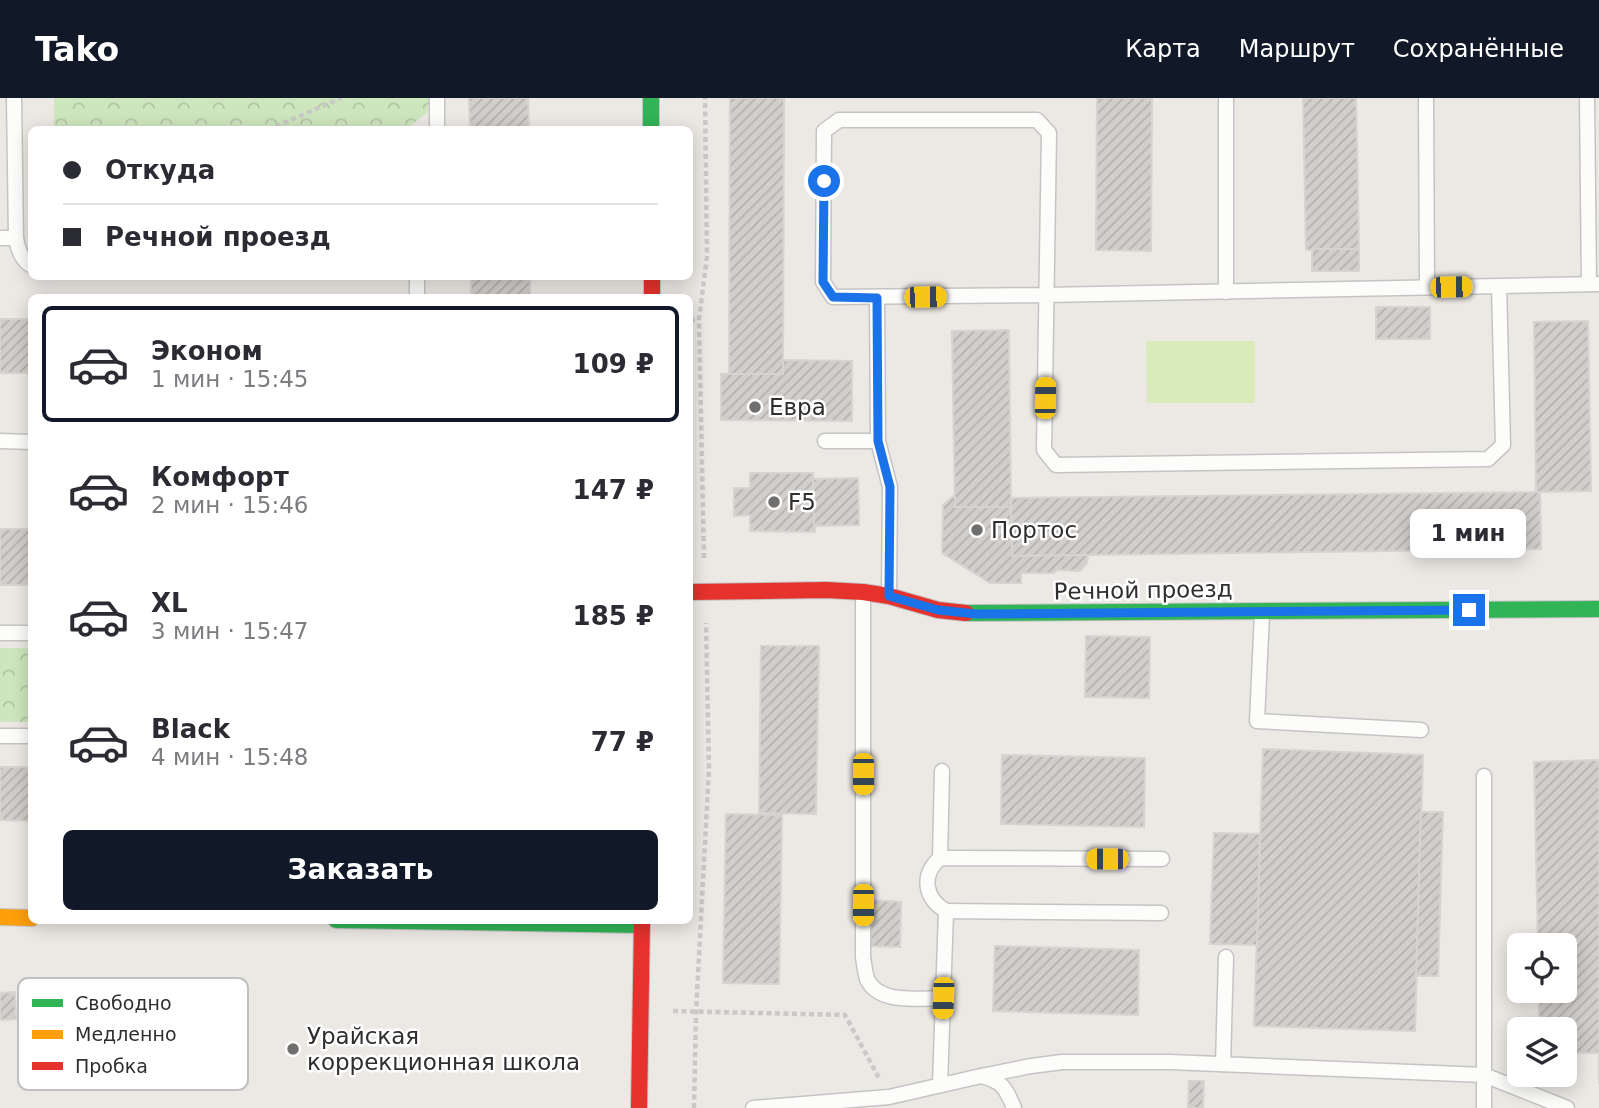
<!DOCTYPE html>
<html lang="ru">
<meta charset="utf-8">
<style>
:root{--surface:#fff;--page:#f7f7f7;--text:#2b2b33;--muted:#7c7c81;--line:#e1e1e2;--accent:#111827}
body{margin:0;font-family:"DejaVu Sans",sans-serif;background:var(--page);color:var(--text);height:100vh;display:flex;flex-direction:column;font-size:26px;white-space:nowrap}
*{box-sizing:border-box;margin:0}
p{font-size:23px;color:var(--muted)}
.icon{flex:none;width:38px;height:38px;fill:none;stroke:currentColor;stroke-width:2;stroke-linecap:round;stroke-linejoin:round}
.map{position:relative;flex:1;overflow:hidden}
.details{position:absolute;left:28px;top:196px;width:665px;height:630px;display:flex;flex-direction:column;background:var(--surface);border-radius:10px;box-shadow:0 4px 18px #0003}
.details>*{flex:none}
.banner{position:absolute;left:28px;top:28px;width:665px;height:154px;border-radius:10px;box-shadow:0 4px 18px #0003;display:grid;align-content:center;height:154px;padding:0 35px;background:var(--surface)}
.fabs{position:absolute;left:1507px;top:835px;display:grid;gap:14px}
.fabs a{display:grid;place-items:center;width:70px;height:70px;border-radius:10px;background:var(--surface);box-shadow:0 4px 18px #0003;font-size:35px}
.end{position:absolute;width:32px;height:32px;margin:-16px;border:9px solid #1a73e8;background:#fff;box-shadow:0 0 0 4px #fff}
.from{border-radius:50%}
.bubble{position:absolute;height:49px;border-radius:10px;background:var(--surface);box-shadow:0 4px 18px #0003;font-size:23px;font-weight:700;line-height:49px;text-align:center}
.car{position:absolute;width:21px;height:42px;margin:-21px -10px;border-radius:9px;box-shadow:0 0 5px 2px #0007;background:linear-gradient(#f5c518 24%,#345 0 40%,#f5c518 0 76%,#345 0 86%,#f5c518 0)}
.banner b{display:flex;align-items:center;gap:24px;height:66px;font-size:26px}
.banner b+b{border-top:2px solid var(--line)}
.banner i{width:18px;height:18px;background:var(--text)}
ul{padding:12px 0 0;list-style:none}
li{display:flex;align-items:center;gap:21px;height:116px;margin:0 14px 10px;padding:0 21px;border:4px solid transparent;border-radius:10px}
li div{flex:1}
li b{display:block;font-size:26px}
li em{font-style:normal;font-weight:700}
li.on{border-color:var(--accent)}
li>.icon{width:63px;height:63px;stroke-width:1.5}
.cta{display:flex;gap:14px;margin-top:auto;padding:14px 35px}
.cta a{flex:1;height:80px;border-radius:10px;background:var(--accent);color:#fff;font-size:28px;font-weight:700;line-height:80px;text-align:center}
header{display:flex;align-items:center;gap:42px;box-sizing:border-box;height:98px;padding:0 35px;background:var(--accent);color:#fff}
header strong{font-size:33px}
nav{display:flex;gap:38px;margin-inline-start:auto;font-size:24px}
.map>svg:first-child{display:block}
</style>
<header>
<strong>Tako</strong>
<nav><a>Карта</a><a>Маршрут</a><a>Сохранённые</a></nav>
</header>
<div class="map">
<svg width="1599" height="1010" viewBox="0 0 1599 1010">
<defs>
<pattern id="forest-crowns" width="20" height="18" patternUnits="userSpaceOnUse" patternTransform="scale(1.75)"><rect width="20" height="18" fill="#cee6be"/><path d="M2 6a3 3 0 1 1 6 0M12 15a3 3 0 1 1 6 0" fill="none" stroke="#b1c6a4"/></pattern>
<pattern id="building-hatch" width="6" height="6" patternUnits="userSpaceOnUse" patternTransform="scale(1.75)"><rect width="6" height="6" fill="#d1cecb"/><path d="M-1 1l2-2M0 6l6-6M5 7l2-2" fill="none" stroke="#b4b1af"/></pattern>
</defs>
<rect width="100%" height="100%" fill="#ece8e4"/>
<g fill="url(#forest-crowns)">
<path d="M 54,0 L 429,0 L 428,14 L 409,29 L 408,32 L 54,32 Z"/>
<rect x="0" y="550" width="31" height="74"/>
</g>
<path fill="#d9eabb" d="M 1146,243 L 1255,243 L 1255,305 L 1147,305 Z"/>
<g fill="url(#building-hatch)" stroke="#d7d4d0" stroke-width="2">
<path d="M 469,0 L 528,0 L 529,32 L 470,32 Z"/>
<path d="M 730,0 L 784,0 L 783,276 L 729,276 Z"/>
<path d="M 1097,0 L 1152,0 L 1151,153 L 1096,152 Z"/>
<path d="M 1303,0 L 1356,0 L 1359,151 L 1306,152 Z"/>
<rect x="1312" y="151" width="47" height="22"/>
<rect x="471" y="178" width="59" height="22"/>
<rect x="1376" y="209" width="54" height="32"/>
<rect x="0" y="221" width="32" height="54"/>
<path d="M 1588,223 L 1591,393 L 1536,394 L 1534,224 Z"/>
<path d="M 1009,232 L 1011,409 L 955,409 L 952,233 Z"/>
<path d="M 783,262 L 852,263 L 852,323 L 721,322 L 721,276 L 783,276 Z"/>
<path d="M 750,375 L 813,375 L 815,434 L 750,433 L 750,417 L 734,418 L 734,390 L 750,390 Z"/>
<path d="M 858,380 L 859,427 L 814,428 L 813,381 Z"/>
<path d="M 1540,394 L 1541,451 L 1012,458 L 1011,400 Z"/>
<path d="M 955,397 L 955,409 L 1011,409 L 1012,458 L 1088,457 L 1087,465 L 1080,473 L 1057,472 L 1054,475 L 1021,475 L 1021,485 L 990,485 L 942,455 L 943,407 Z"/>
<rect x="0" y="431" width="32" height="56"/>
<path d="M 1086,538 L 1150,539 L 1149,600 L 1085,599 Z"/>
<path d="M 761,548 L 819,548 L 816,716 L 759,715 Z"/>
<path d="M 1263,651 L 1423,657 L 1415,933 L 1254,928 Z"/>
<path d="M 1002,657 L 1145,660 L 1144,729 L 1001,726 Z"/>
<path d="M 1599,662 L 1599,986 L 1599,955 L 1564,955 L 1564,931 L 1539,931 L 1539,892 L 1564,892 L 1564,847 L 1538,847 L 1534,664 Z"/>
<path d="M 0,669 L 32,669 L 32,723 L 0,722 Z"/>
<path d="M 1421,714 L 1443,714 L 1438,878 L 1416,878 Z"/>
<path d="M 726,716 L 782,717 L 779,886 L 723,885 Z"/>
<path d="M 1214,735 L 1260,736 L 1257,847 L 1210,846 Z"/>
<path d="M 872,802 L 901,804 L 900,849 L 870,848 Z"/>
<path d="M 995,848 L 1139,852 L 1138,917 L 993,913 Z"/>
<path d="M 15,894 L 16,921 L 0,922 L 0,895 Z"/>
<path d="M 1189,983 L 1204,983 L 1203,1010 L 1188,1010 Z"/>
</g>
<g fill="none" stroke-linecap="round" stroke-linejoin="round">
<defs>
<g id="lane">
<path d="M 14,0 L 16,140 C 18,151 21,162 32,168"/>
<path d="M 437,0 L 437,32"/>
<path d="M 1426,0 L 1427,189"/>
<path d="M 1587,0 L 1589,186"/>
<path d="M 0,140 L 16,140"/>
<path d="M 1499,188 L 1503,347 L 1488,361 L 1056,367 L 1044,352 L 1049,35 L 1037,22 L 839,22 L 824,33 L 823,184 L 833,199 L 1046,197 L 1599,186"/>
<path d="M 1226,194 L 1226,0"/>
<path d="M 417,200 L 417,178"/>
<path d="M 877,200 L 878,343 L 890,389 L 889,498"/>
<path d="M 0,343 L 32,344"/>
<path d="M 825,343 L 878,343"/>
<path d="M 863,495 L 863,859 C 864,866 865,874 867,881 C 879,907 919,900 943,900"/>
<path d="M 1262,515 L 1257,623 L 1421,632"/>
<path d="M 0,535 L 32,535"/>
<path d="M 0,638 L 32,638"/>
<path d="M 940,760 L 942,673"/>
<path d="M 946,813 C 924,800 921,777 940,760 L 1162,761"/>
<path d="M 1223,966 L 1226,859"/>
<path d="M 981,978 L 1031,968 L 1062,964 L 1170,964 L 1484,977 L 1567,1010"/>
<path d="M 940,987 L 946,813 L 1161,815"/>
<path d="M 753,1010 L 889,999 L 981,978 C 1002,983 1006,990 1014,1010"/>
<path d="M 1484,1010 L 1484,678"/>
</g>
<g id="fast">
<path d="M 651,0 L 651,32"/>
<path d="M 966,515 L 1599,511"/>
<path d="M 336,822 L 642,827"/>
</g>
<path id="slow" d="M 0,819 L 32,820"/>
<g id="jam">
<path d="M 652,178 L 652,200"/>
<path d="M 690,494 L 826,492 L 863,494 L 889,498 L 938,512 L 966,515"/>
<path d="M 639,1010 L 642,822"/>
</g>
</defs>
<use href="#lane" stroke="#c5c4c5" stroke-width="17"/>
<use href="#fast" stroke="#c5c4c5" stroke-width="18"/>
<use href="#slow" stroke="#c5c4c5" stroke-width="18"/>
<use href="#jam" stroke="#c5c4c5" stroke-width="18"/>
<g stroke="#c9c9c8" stroke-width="4.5" stroke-dasharray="5 3.5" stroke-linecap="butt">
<path d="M 268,32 L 341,0"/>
<path d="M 690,222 L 699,221"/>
<path d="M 704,460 L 699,221 L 707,159 L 705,0"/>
<path d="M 673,913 L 845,917 L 879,980"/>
<path d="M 694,1010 L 696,914 L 709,671 L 706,525"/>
</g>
<use href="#lane" stroke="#fcfcfb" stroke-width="14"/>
<use href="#fast" stroke="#30b455" stroke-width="16"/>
<use href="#slow" stroke="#ff9f0a" stroke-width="16"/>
<use href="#jam" stroke="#e5322d" stroke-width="16"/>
</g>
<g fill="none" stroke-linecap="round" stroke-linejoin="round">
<path stroke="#1a73e8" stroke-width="9" d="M 824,83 L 823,184 L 833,199 L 877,200 L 878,343 L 890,389 L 889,498 L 938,512 L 976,516 L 1469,512"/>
</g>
<g fill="#706f6e" stroke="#fff" stroke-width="2.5">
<circle cx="755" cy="309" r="7"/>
<circle cx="774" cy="404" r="7"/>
<circle cx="977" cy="432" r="7"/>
<circle cx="293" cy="951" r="7"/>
</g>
<g text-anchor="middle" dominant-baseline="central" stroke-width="5" stroke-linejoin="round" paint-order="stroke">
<g font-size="23" fill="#2e2e2e" stroke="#fff" text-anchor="start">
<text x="769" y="309">Евра</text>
<text x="788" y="404">F5</text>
<text x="991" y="432">Портос</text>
<text x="307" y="938">Урайская<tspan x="307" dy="26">коррекционная школа</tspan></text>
</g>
<g font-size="23" fill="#2e2e2e" stroke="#fff">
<text transform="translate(1143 492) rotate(-1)">Речной проезд</text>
</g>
</g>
<rect x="18" y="880" width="230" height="112" rx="10" fill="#fff" stroke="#c0c0c0" stroke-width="2"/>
<rect x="32" y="901" width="31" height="8" fill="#30b455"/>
<rect x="32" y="932" width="31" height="9" fill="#ff9f0a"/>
<rect x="32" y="964" width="31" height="8" fill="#e5322d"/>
<g font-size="19" fill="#2e2e2e">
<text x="75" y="912">Свободно</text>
<text x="75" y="943">Медленно</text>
<text x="75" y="975">Пробка</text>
</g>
</svg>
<div class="fabs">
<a><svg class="icon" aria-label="locate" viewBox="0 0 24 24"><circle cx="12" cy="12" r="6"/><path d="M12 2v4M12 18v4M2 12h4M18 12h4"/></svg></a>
<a><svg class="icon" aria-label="layers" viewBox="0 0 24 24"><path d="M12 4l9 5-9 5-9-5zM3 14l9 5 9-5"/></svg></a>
</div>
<i class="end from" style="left:824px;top:83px"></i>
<i class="end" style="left:1469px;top:512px"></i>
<div class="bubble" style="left:1410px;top:411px;width:116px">1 мин</div>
<i class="car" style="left:1451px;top:189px;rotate:89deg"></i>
<i class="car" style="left:925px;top:199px;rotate:89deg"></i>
<i class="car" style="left:1045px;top:300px;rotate:1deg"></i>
<i class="car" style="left:863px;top:676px;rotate:180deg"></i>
<i class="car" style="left:1107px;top:761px;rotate:270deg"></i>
<i class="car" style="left:863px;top:807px;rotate:180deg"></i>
<i class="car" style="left:943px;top:900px;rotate:182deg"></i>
<div class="banner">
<b><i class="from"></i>Откуда</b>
<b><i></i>Речной проезд</b>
</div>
<section class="details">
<ul>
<li class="on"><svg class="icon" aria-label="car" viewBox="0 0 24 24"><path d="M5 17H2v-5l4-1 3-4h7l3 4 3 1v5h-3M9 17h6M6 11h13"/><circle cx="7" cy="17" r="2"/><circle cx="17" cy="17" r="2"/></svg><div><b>Эконом</b><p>1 мин · 15:45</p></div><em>109 ₽</em></li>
<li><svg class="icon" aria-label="car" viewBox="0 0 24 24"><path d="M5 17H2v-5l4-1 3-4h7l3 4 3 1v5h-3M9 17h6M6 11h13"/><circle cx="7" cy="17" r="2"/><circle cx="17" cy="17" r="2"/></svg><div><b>Комфорт</b><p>2 мин · 15:46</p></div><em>147 ₽</em></li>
<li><svg class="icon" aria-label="car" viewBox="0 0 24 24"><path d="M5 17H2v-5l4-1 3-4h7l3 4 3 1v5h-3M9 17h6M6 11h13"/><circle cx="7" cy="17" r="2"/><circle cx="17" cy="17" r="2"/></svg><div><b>XL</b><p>3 мин · 15:47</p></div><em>185 ₽</em></li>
<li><svg class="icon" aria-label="car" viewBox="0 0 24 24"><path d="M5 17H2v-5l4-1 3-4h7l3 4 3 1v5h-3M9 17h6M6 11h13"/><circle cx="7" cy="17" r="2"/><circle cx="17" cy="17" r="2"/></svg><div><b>Black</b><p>4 мин · 15:48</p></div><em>77 ₽</em></li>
</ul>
<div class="cta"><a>Заказать</a></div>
</section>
</div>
